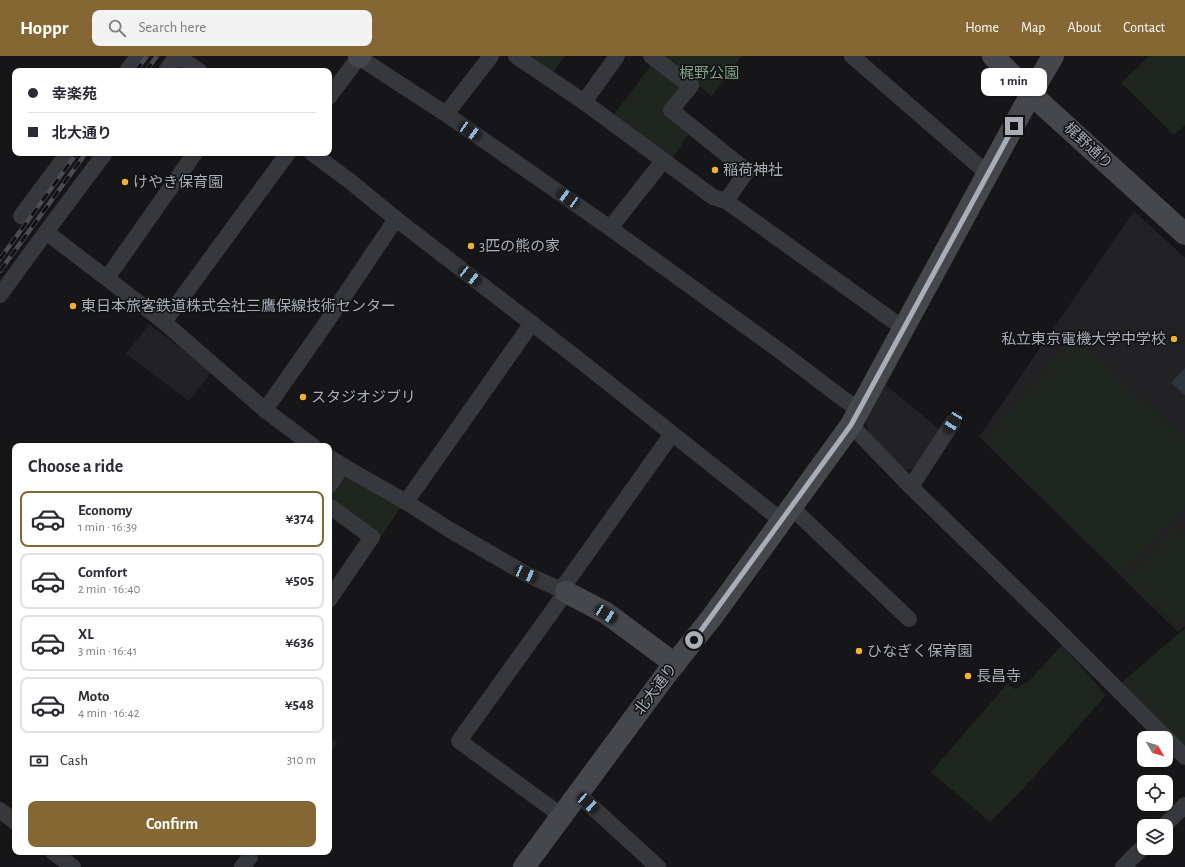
<!DOCTYPE html>
<meta charset="utf-8">
<style>
:root{--surface:#fff;--page:#f2f2f3;--text:#2b2b33;--muted:#7c7c81;--line:#e1e1e2;--accent:#856733}
body{margin:0;font-family:"Alegreya Sans","Noto Sans JP",sans-serif;background:var(--page);color:var(--text);height:100vh;display:flex;flex-direction:column;font-size:15px;white-space:nowrap}
*{box-sizing:border-box;margin:0}
p{font-size:13px;color:var(--muted)}
.icon{flex:none;width:22px;height:22px;fill:none;stroke:currentColor;stroke-width:2;stroke-linecap:round;stroke-linejoin:round}
.map{position:relative;flex:1;overflow:hidden}
.side{position:absolute;left:12px;top:387px;width:320px;height:412px;display:flex;flex-direction:column;background:var(--surface);border-radius:8px;box-shadow:0 1px 3px #0004}
.side>*{flex:none}
.hud{position:absolute;left:12px;top:12px;width:320px;height:88px;border-radius:8px;box-shadow:0 1px 3px #0004;display:grid;align-content:center;height:88px;padding:0 16px;background:var(--surface)}
.needle{width:26px;rotate:128deg}
.buttons{position:absolute;left:1137px;top:675px;display:grid;gap:8px}
.buttons a{display:grid;place-items:center;width:36px;height:36px;border-radius:8px;background:var(--surface);box-shadow:0 1px 3px #0004;font-size:20px}
.end{position:absolute;width:18px;height:18px;margin:-9px;border:5px solid #a8adb8;background:#111;box-shadow:0 0 0 2px #111}
.from{border-radius:50%}
.bubble{position:absolute;height:28px;border-radius:8px;background:var(--surface);box-shadow:0 1px 3px #0004;font-size:13px;font-weight:700;line-height:28px;text-align:center}
.car{position:absolute;width:12px;height:24px;margin:-12px -6px;border-radius:5px;box-shadow:0 0 3px 1px #0007;background:linear-gradient(#222 24%,#8ab4d8 0 40%,#222 0 76%,#8ab4d8 0 86%,#222 0)}
.hud b{display:flex;align-items:center;gap:14px;height:38px;font-size:15px}
.hud b+b{border-top:1px solid var(--line)}
.hud i{width:10px;height:10px;background:var(--text)}
ul{padding:0;list-style:none}
li{display:flex;align-items:center;gap:12px;height:56px;margin:0 8px 6px;padding:0 8px;border:2px solid var(--line);border-radius:8px}
li div{flex:1}
li b{display:block;font-size:15px}
li em{font-style:normal;font-weight:700}
li.on{border-color:var(--accent)}
li>.icon{width:36px;height:36px;stroke-width:1.5}
h2{padding:0 16px;font-size:18px;line-height:48px}
.pay{display:flex;align-items:center;gap:10px;height:44px;padding:0 16px;font-size:15px}
.pay p{margin-inline-start:auto}
.action{display:flex;gap:8px;margin-top:auto;padding:8px 16px}
.action a{flex:1;height:46px;border-radius:8px;background:var(--accent);color:#fff;font-size:16px;font-weight:700;line-height:46px;text-align:center}
header{display:flex;align-items:center;gap:24px;box-sizing:border-box;height:56px;padding:0 20px;background:var(--accent);color:#fff}
header strong{font-size:19px}
nav{display:flex;gap:22px;margin-inline-start:auto;font-size:14px}
.search{width:280px;height:36px;background:var(--page);display:flex;align-items:center;gap:10px;box-sizing:border-box;padding:0 14px;border-radius:8px;color:var(--muted);font-size:15px}
.map>svg:first-child{display:block}
</style>
<header>
<strong>Hoppr</strong>
<div class="search"><svg class="icon" aria-label="search" viewBox="0 0 24 24"><circle cx="10" cy="10" r="6"/><path d="M15 15l6 6"/></svg>Search here</div>
<nav><a>Home</a><a>Map</a><a>About</a><a>Contact</a></nav>
</header>
<div class="map">
<svg width="1185" height="811" viewBox="0 0 1185 811">
<rect width="100%" height="100%" fill="#161618"/>
<g fill="#222225">
<path d="M 1134,155 L 1185,202 L 1185,570 L 1178,576 L 979,381 Z"/>
<path d="M 149,268 L 212,315 L 189,345 L 126,298 Z"/>
<path d="M 886,329 L 940,374 L 914,413 L 906,414 L 869,377 L 865,364 Z"/>
</g>
<g fill="#1e261f">
<path d="M 532,0 L 565,0 L 553,16 Z"/>
<path d="M 659,0 L 742,0 L 712,40 Z"/>
<path d="M 1149,0 L 1185,0 L 1185,69 L 1174,79 L 1121,27 Z"/>
<path d="M 653,7 L 684,32 L 663,57 L 689,77 L 672,103 L 612,61 Z"/>
<path d="M 1076,280 L 1185,382 L 1185,451 L 1122,519 L 986,383 L 1012,349 Z"/>
<path d="M 348,418 L 401,451 L 379,483 L 329,443 Z"/>
<path d="M 1175,470 L 1185,479 L 1185,562 L 1177,570 L 1127,522 Z"/>
<path d="M 1185,572 L 1185,691 L 1121,627 Z"/>
<path d="M 1062,589 L 1106,639 L 1023,733 L 990,766 L 931,716 L 1007,628 L 1015,633 L 1030,624 Z"/>
<path d="M 329,681 L 337,687 L 329,699 Z"/>
</g>
<path fill="#2c353c" d="M 1185,312 L 1185,339 L 1171,327 Z"/>
<g fill="none" stroke-linecap="round" stroke-linejoin="round">
<g stroke="#37383d" stroke-width="16">
<path d="M 178,0 L 199,15"/>
<path d="M 357,0 L 446,58 L 610,172 L 780,295 L 846,345 L 860,353"/>
<path d="M 516,0 L 584,46 L 713,141 L 726,145 L 903,272"/>
<path d="M 651,0 L 691,30 L 671,54 L 747,115 L 726,145"/>
<path d="M 852,0 L 988,118"/>
<path d="M 127,15 L 138,0"/>
<path d="M 166,15 L 177,0"/>
<path d="M 329,41 L 359,1"/>
<path d="M 584,46 L 617,0"/>
<path d="M 446,58 L 491,0"/>
<path d="M 105,97 L 46,176 L 164,266 L 265,354 L 313,390"/>
<path d="M 312,97 L 351,126 L 396,163 L 573,299 L 781,464"/>
<path d="M 21,160 L 68,97"/>
<path d="M 610,172 L 663,105"/>
<path d="M 107,222 L 195,97"/>
<path d="M 0,239 L 46,176"/>
<path d="M 164,266 L 288,97"/>
<path d="M 265,354 L 322,273 L 396,163"/>
<path d="M 851,369 L 909,429 L 1052,568 L 1166,682"/>
<path d="M 329,401 L 343,410 L 406,446 L 450,474 L 526,518 L 566,536 L 459,685 L 562,760"/>
<path d="M 909,429 L 916,423 L 953,366"/>
<path d="M 329,430 L 343,410"/>
<path d="M 406,446 L 532,267"/>
<path d="M 329,450 L 372,481 L 329,544"/>
<path d="M 791,451 L 909,563"/>
<path d="M 561,534 L 672,378"/>
<path d="M 1166,682 L 1185,701"/>
<path d="M 578,738 L 658,811"/>
<path d="M 0,754 L 15,766"/>
<path d="M 1164,770 L 1185,749"/>
<path d="M 53,796 L 73,811"/>
<path d="M 242,811 L 250,801"/>
<path d="M 1123,811 L 1144,790"/>
</g>
<g stroke="#45474d" stroke-width="22">
<path d="M 993,0 L 1031,38 L 1185,178"/>
<path d="M 359,1 L 360,0"/>
<path d="M 566,536 L 606,557 L 621,568 L 675,608"/>
<path d="M 524,811 L 665,620 L 712,561 L 851,369 L 1031,38 L 1053,0"/>
</g>
<defs>
<g id="rail">
<path d="M 136,15 L 147,0"/>
<path d="M 146,15 L 157,0"/>
<path d="M 0,203 L 77,97"/>
<path d="M 0,215 L 86,97"/>
</g>
</defs>
<use href="#rail" stroke="#4a4c52" stroke-width="4.5"/>
<use href="#rail" stroke="#111113" stroke-width="3" stroke-dasharray="9" stroke-linecap="butt"/>
</g>
<g fill="none" stroke-linecap="round" stroke-linejoin="round">
<path stroke="#a8adb8" stroke-width="5" d="M 694,584 L 851,369 L 1014,70"/>
</g>
<g fill="#f2b134" stroke="#111113" stroke-width="1.5">
<circle cx="715" cy="114" r="4"/>
<circle cx="125" cy="126" r="4"/>
<circle cx="471" cy="190" r="4"/>
<circle cx="73" cy="250" r="4"/>
<circle cx="1174" cy="283" r="4"/>
<circle cx="303" cy="341" r="4"/>
<circle cx="859" cy="595" r="4"/>
<circle cx="968" cy="620" r="4"/>
</g>
<g text-anchor="middle" dominant-baseline="central" stroke-width="3" stroke-linejoin="round" paint-order="stroke">
<g font-size="15" fill="#7fa381" stroke="#111113">
<text x="709" y="17">梶野公園</text>
</g>
<g font-size="15" fill="#a8adb8" stroke="#111113">
<text transform="translate(1088 90) rotate(43)">梶野通り</text>
<text transform="translate(656 633) rotate(-53)">北大通り</text>
</g>
<g font-size="15" fill="#a8adb8" stroke="#111113" text-anchor="start">
<text x="723" y="114">稲荷神社</text>
<text x="133" y="126">けやき保育園</text>
<text x="479" y="190">3匹の熊の家</text>
<text x="81" y="250">東日本旅客鉄道株式会社三鷹保線技術センター</text>
<text x="1166" y="283" text-anchor="end">私立東京電機大学中学校</text>
<text x="311" y="341">スタジオジブリ</text>
<text x="867" y="595">ひなぎく保育園</text>
<text x="976" y="620">長昌寺</text>
</g>
</g>
</svg>
<div class="buttons">
<a><svg class="needle" viewBox="-14 -14 28 28"><path d="M0-13l5 13h-10z" fill="#e53935"/><path d="M0 13l5-13h-10z" fill="#7c7c81"/></svg></a>
<a><svg class="icon" aria-label="locate" viewBox="0 0 24 24"><circle cx="12" cy="12" r="6"/><path d="M12 2v4M12 18v4M2 12h4M18 12h4"/></svg></a>
<a><svg class="icon" aria-label="layers" viewBox="0 0 24 24"><path d="M12 4l9 5-9 5-9-5zM3 14l9 5 9-5"/></svg></a>
</div>
<i class="end from" style="left:694px;top:584px"></i>
<i class="end" style="left:1014px;top:70px"></i>
<div class="bubble" style="left:981px;top:12px;width:66px">1 min</div>
<i class="car" style="left:470px;top:75px;rotate:125deg"></i>
<i class="car" style="left:568px;top:142px;rotate:305deg"></i>
<i class="car" style="left:470px;top:220px;rotate:128deg"></i>
<i class="car" style="left:953px;top:366px;rotate:212deg"></i>
<i class="car" style="left:526px;top:518px;rotate:114deg"></i>
<i class="car" style="left:606px;top:558px;rotate:123deg"></i>
<i class="car" style="left:588px;top:747px;rotate:132deg"></i>
<div class="hud">
<b><i class="from"></i>幸楽苑</b>
<b><i></i>北大通り</b>
</div>
<section class="side">
<h2>Choose a ride</h2>
<ul>
<li class="on"><svg class="icon" aria-label="car" viewBox="0 0 24 24"><path d="M5 17H2v-5l4-1 3-4h7l3 4 3 1v5h-3M9 17h6M6 11h13"/><circle cx="7" cy="17" r="2"/><circle cx="17" cy="17" r="2"/></svg><div><b>Economy</b><p>1 min · 16:39</p></div><em>¥374</em></li>
<li><svg class="icon" aria-label="car" viewBox="0 0 24 24"><path d="M5 17H2v-5l4-1 3-4h7l3 4 3 1v5h-3M9 17h6M6 11h13"/><circle cx="7" cy="17" r="2"/><circle cx="17" cy="17" r="2"/></svg><div><b>Comfort</b><p>2 min · 16:40</p></div><em>¥505</em></li>
<li><svg class="icon" aria-label="car" viewBox="0 0 24 24"><path d="M5 17H2v-5l4-1 3-4h7l3 4 3 1v5h-3M9 17h6M6 11h13"/><circle cx="7" cy="17" r="2"/><circle cx="17" cy="17" r="2"/></svg><div><b>XL</b><p>3 min · 16:41</p></div><em>¥636</em></li>
<li><svg class="icon" aria-label="car" viewBox="0 0 24 24"><path d="M5 17H2v-5l4-1 3-4h7l3 4 3 1v5h-3M9 17h6M6 11h13"/><circle cx="7" cy="17" r="2"/><circle cx="17" cy="17" r="2"/></svg><div><b>Moto</b><p>4 min · 16:42</p></div><em>¥548</em></li>
</ul>
<div class="pay"><svg class="icon" aria-label="cash" viewBox="0 0 24 24"><path d="M3 7h18v10H3z"/><circle cx="12" cy="12" r="2"/></svg>Cash<p>310 m</p></div>
<div class="action"><a>Confirm</a></div>
</section>
</div>
